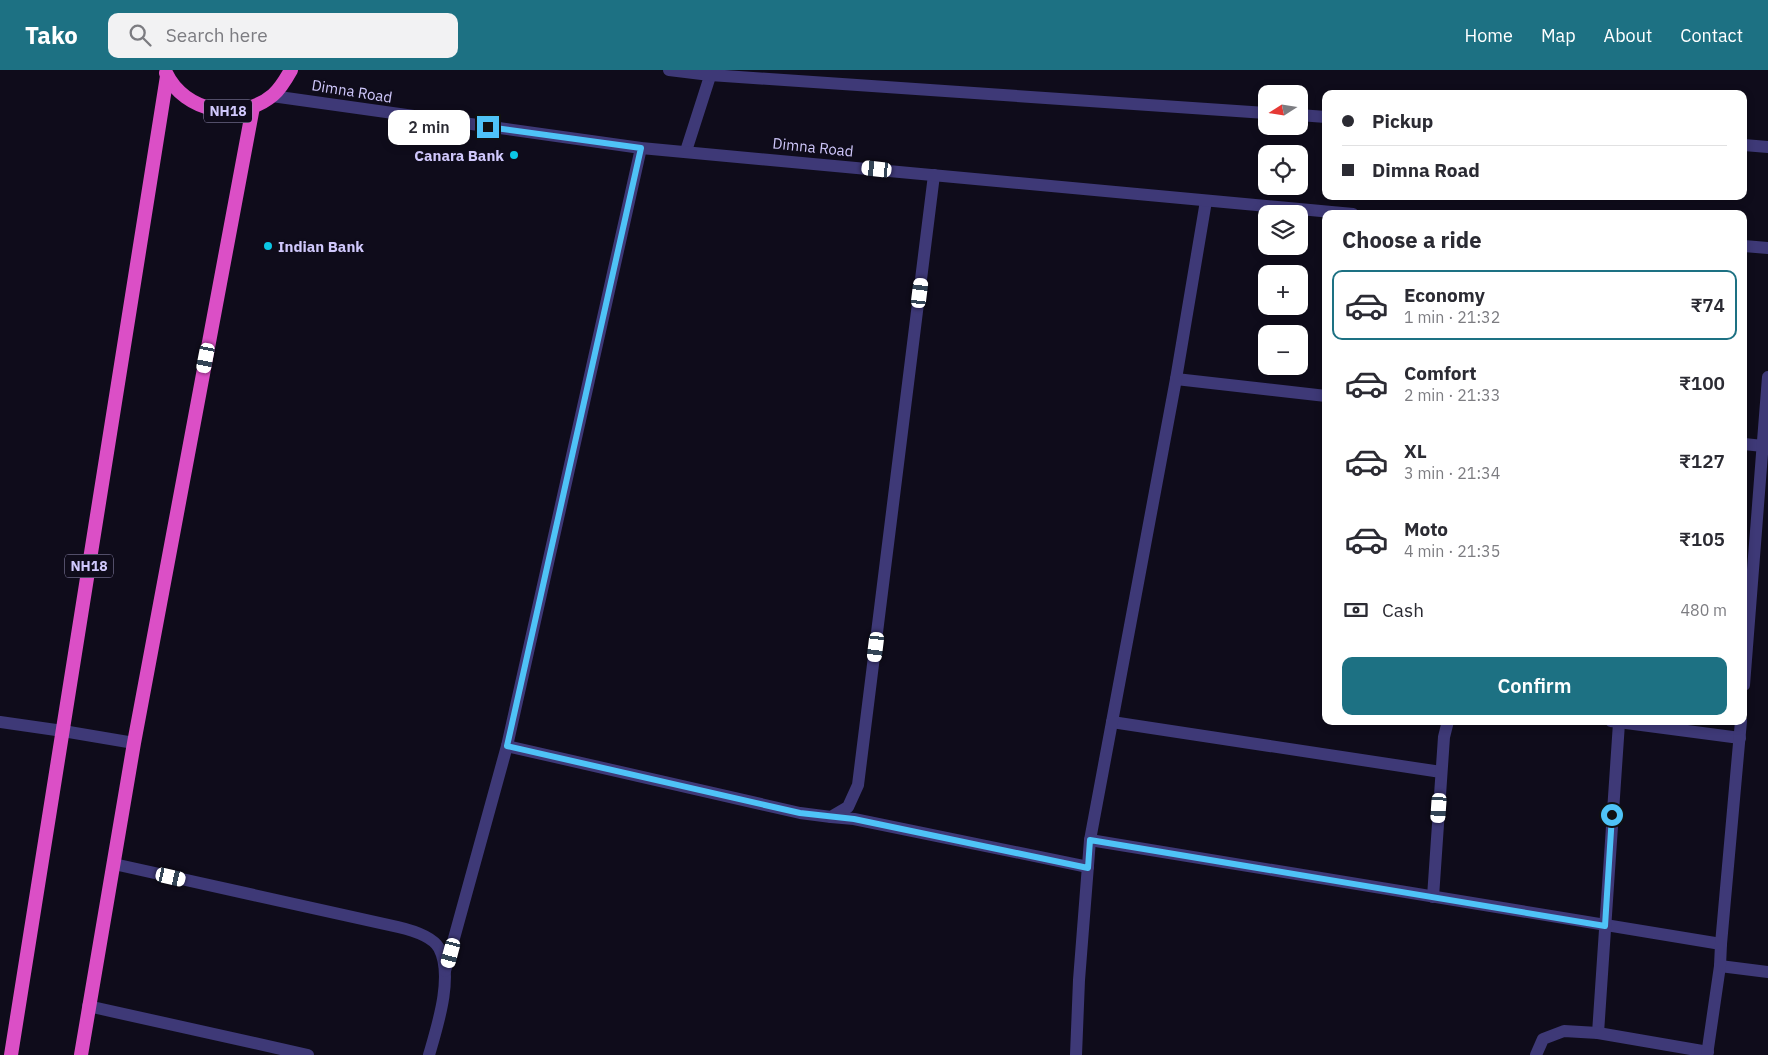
<!DOCTYPE html>
<meta charset="utf-8">
<style>
:root{--surface:#fff;--page:#f2f2f3;--text:#2b2b33;--muted:#7c7c81;--line:#e1e1e2;--accent:#1d7183}
body{margin:0;font-family:"IBM Plex Sans",sans-serif;background:var(--page);color:var(--text);height:100vh;display:flex;flex-direction:column;font-size:19px;white-space:nowrap}
*{box-sizing:border-box;margin:0}
p{font-size:16px;color:var(--muted)}
.icon{flex:none;width:28px;height:28px;fill:none;stroke:currentColor;stroke-width:2;stroke-linecap:round;stroke-linejoin:round}
.map{position:relative;flex:1;overflow:hidden}
.side{position:absolute;left:1322px;top:140px;width:425px;height:515px;display:flex;flex-direction:column;background:var(--surface);border-radius:10px;box-shadow:0 2px 8px #0003}
.side>*{flex:none}
.banner{position:absolute;left:1322px;top:20px;width:425px;height:110px;border-radius:10px;box-shadow:0 2px 8px #0003;display:grid;align-content:center;height:110px;padding:0 20px;background:var(--surface)}
.needle{width:32px;rotate:258deg}
.buttons{position:absolute;left:1258px;top:15px;display:grid;gap:10px}
.buttons a{display:grid;place-items:center;width:50px;height:50px;border-radius:10px;background:var(--surface);box-shadow:0 2px 8px #0003;font-size:25px}
.end{position:absolute;width:22px;height:22px;margin:-11px;border:6px solid #4fc3f7;background:#111;box-shadow:0 0 0 2px #111}
.from{border-radius:50%}
.bubble{position:absolute;height:35px;border-radius:10px;background:var(--surface);box-shadow:0 2px 8px #0003;font-size:16px;font-weight:600;line-height:35px;text-align:center}
.car{position:absolute;width:15px;height:30px;margin:-15px -8px;border-radius:6px;box-shadow:0 0 4px 1px #0007;background:linear-gradient(#fff 24%,#345 0 40%,#fff 0 76%,#345 0 86%,#fff 0)}
.banner b{display:flex;align-items:center;gap:18px;height:48px;font-size:19px}
.banner b+b{border-top:1px solid var(--line)}
.banner i{width:12px;height:12px;background:var(--text)}
ul{padding:0;list-style:none}
li{display:flex;align-items:center;gap:15px;height:70px;margin:0 10px 8px;padding:0 10px;border:2px solid transparent;border-radius:10px}
li div{flex:1}
li b{display:block;font-size:19px}
li em{font-style:normal;font-weight:600}
li.on{border-color:var(--accent)}
li>.icon{width:45px;height:45px;stroke-width:1.5}
h2{padding:0 20px;font-size:22px;line-height:60px}
.pay{display:flex;align-items:center;gap:12px;height:55px;padding:0 20px;font-size:19px}
.pay p{margin-inline-start:auto}
.action{display:flex;gap:10px;margin-top:auto;padding:10px 20px}
.action a{flex:1;height:58px;border-radius:10px;background:var(--accent);color:#fff;font-size:20px;font-weight:600;line-height:58px;text-align:center}
header{display:flex;align-items:center;gap:30px;box-sizing:border-box;height:70px;padding:0 25px;background:var(--accent);color:#fff}
header strong{font-size:24px}
nav{display:flex;gap:28px;margin-inline-start:auto;font-size:18px}
.search{width:350px;height:45px;background:var(--page);display:flex;align-items:center;gap:12px;box-sizing:border-box;padding:0 18px;border-radius:10px;color:var(--muted);font-size:19px}
.map>svg:first-child{display:block}
</style>
<header>
<strong>Tako</strong>
<div class="search"><svg class="icon" aria-label="search" viewBox="0 0 24 24"><circle cx="10" cy="10" r="6"/><path d="M15 15l6 6"/></svg>Search here</div>
<nav><a>Home</a><a>Map</a><a>About</a><a>Contact</a></nav>
</header>
<div class="map">
<svg width="1768" height="985" viewBox="0 0 1768 985">
<rect width="100%" height="100%" fill="#0f0c1b"/>
<g fill="none" stroke-linecap="round" stroke-linejoin="round">
<path stroke="#3e3977" stroke-width="12" d="M 686,81 L 712,0"/>
<g stroke="#3e3977" stroke-width="12">
<path d="M 1176,309 L 1326,326"/>
<path d="M 1744,374 L 1763,376"/>
<path d="M 1744,615 L 1768,307"/>
<path d="M 1611,651 L 1740,668"/>
<path d="M 0,652 L 63,661 L 134,673"/>
<path d="M 1112,652 L 1441,702"/>
<path d="M 507,676 L 800,743 L 831,747 L 848,737 L 858,715 L 934,105"/>
<path d="M 831,747 L 854,749 L 1088,797"/>
<path d="M 1090,770 L 1721,874"/>
<path d="M 114,794 L 398,857 C 411,860 432,866 439,878 C 454,906 437,957 429,985"/>
<path d="M 1433,827 L 1444,667 L 1448,651"/>
<path d="M 1720,896 L 1768,902"/>
<path d="M 445,901 L 507,676 L 641,78"/>
<path d="M 88,936 L 308,985"/>
<path d="M 1598,963 L 1619,653"/>
<path d="M 1076,985 L 1079,910 L 1090,770 L 1176,309 L 1206,131"/>
<path d="M 1536,985 L 1543,969 L 1564,961 L 1598,963 L 1708,982"/>
<path d="M 1707,985 L 1720,896 L 1721,874 L 1741,651"/>
</g>
<g stroke="#3e3977" stroke-width="12">
<path d="M 669,0 L 710,5 L 1266,43"/>
<path d="M 272,26 L 641,78 L 1353,144"/>
<path d="M 1299,45 L 1326,47"/>
<path d="M 1744,75 L 1768,77"/>
<path d="M 1744,176 L 1768,178"/>
</g>
<g stroke="#db4fc6" stroke-width="14">
<path d="M 166,3 C 184,42 240,53 273,25 C 281,18 286,9 291,0"/>
<path d="M 11,985 L 167,6"/>
<path d="M 81,985 L 134,673 L 253,37"/>
</g>
</g>
<g fill="none" stroke-linecap="round" stroke-linejoin="round">
<path stroke="#4fc3f7" stroke-width="6" d="M 488,57 L 641,78 L 507,676 L 800,743 L 854,749 L 1088,798 L 1090,770 L 1605,856 L 1612,745"/>
</g>
<g fill="#0bc7e5" stroke="#0f0c1b" stroke-width="2">
<circle cx="514" cy="85" r="5"/>
<circle cx="268" cy="176" r="5"/>
</g>
<g text-anchor="middle" dominant-baseline="central" stroke-width="4.5" stroke-linejoin="round" paint-order="stroke">
<g fill="#0f0c1b" stroke="#9690b8" stroke-width="1">
<rect x="204" y="29.5" width="48" height="23" rx="4"/>
<rect x="65" y="484.5" width="48" height="23" rx="4"/>
</g>
<g font-size="14" font-weight="bold" fill="#d0c8fc">
<text x="228" y="41">NH18</text>
<text x="89" y="496">NH18</text>
</g>
<g font-size="15" fill="#d0c8fc" stroke="#0f0c1b">
<text transform="translate(352 21) rotate(9)">Dimna Road</text>
<text transform="translate(813 77) rotate(6)">Dimna Road</text>
</g>
<g font-size="15" font-weight="bold" fill="#d0c8fc" stroke="#0f0c1b" text-anchor="end">
<text x="504" y="85">Canara Bank</text>
<text x="278" y="176" text-anchor="start">Indian Bank</text>
</g>
</g>
</svg>
<div class="buttons">
<a><svg class="needle" viewBox="-14 -14 28 28"><path d="M0-13l5 13h-10z" fill="#e53935"/><path d="M0 13l5-13h-10z" fill="#7c7c81"/></svg></a>
<a><svg class="icon" aria-label="locate" viewBox="0 0 24 24"><circle cx="12" cy="12" r="6"/><path d="M12 2v4M12 18v4M2 12h4M18 12h4"/></svg></a>
<a><svg class="icon" aria-label="layers" viewBox="0 0 24 24"><path d="M12 4l9 5-9 5-9-5zM3 14l9 5 9-5"/></svg></a>
<a>+</a>
<a>−</a>
</div>
<i class="end from" style="left:1612px;top:745px"></i>
<i class="end" style="left:488px;top:57px"></i>
<div class="bubble" style="left:388px;top:40px;width:82px">2 min</div>
<i class="car" style="left:877px;top:99px;rotate:276deg"></i>
<i class="car" style="left:920px;top:223px;rotate:7deg"></i>
<i class="car" style="left:206px;top:288px;rotate:191deg"></i>
<i class="car" style="left:876px;top:577px;rotate:187deg"></i>
<i class="car" style="left:1439px;top:738px;rotate:184deg"></i>
<i class="car" style="left:171px;top:807px;rotate:103deg"></i>
<i class="car" style="left:451px;top:883px;rotate:195deg"></i>
<div class="banner">
<b><i class="from"></i>Pickup</b>
<b><i></i>Dimna Road</b>
</div>
<section class="side">
<h2>Choose a ride</h2>
<ul>
<li class="on"><svg class="icon" aria-label="car" viewBox="0 0 24 24"><path d="M5 17H2v-5l4-1 3-4h7l3 4 3 1v5h-3M9 17h6M6 11h13"/><circle cx="7" cy="17" r="2"/><circle cx="17" cy="17" r="2"/></svg><div><b>Economy</b><p>1 min · 21:32</p></div><em>₹74</em></li>
<li><svg class="icon" aria-label="car" viewBox="0 0 24 24"><path d="M5 17H2v-5l4-1 3-4h7l3 4 3 1v5h-3M9 17h6M6 11h13"/><circle cx="7" cy="17" r="2"/><circle cx="17" cy="17" r="2"/></svg><div><b>Comfort</b><p>2 min · 21:33</p></div><em>₹100</em></li>
<li><svg class="icon" aria-label="car" viewBox="0 0 24 24"><path d="M5 17H2v-5l4-1 3-4h7l3 4 3 1v5h-3M9 17h6M6 11h13"/><circle cx="7" cy="17" r="2"/><circle cx="17" cy="17" r="2"/></svg><div><b>XL</b><p>3 min · 21:34</p></div><em>₹127</em></li>
<li><svg class="icon" aria-label="car" viewBox="0 0 24 24"><path d="M5 17H2v-5l4-1 3-4h7l3 4 3 1v5h-3M9 17h6M6 11h13"/><circle cx="7" cy="17" r="2"/><circle cx="17" cy="17" r="2"/></svg><div><b>Moto</b><p>4 min · 21:35</p></div><em>₹105</em></li>
</ul>
<div class="pay"><svg class="icon" aria-label="cash" viewBox="0 0 24 24"><path d="M3 7h18v10H3z"/><circle cx="12" cy="12" r="2"/></svg>Cash<p>480 m</p></div>
<div class="action"><a>Confirm</a></div>
</section>
</div>
